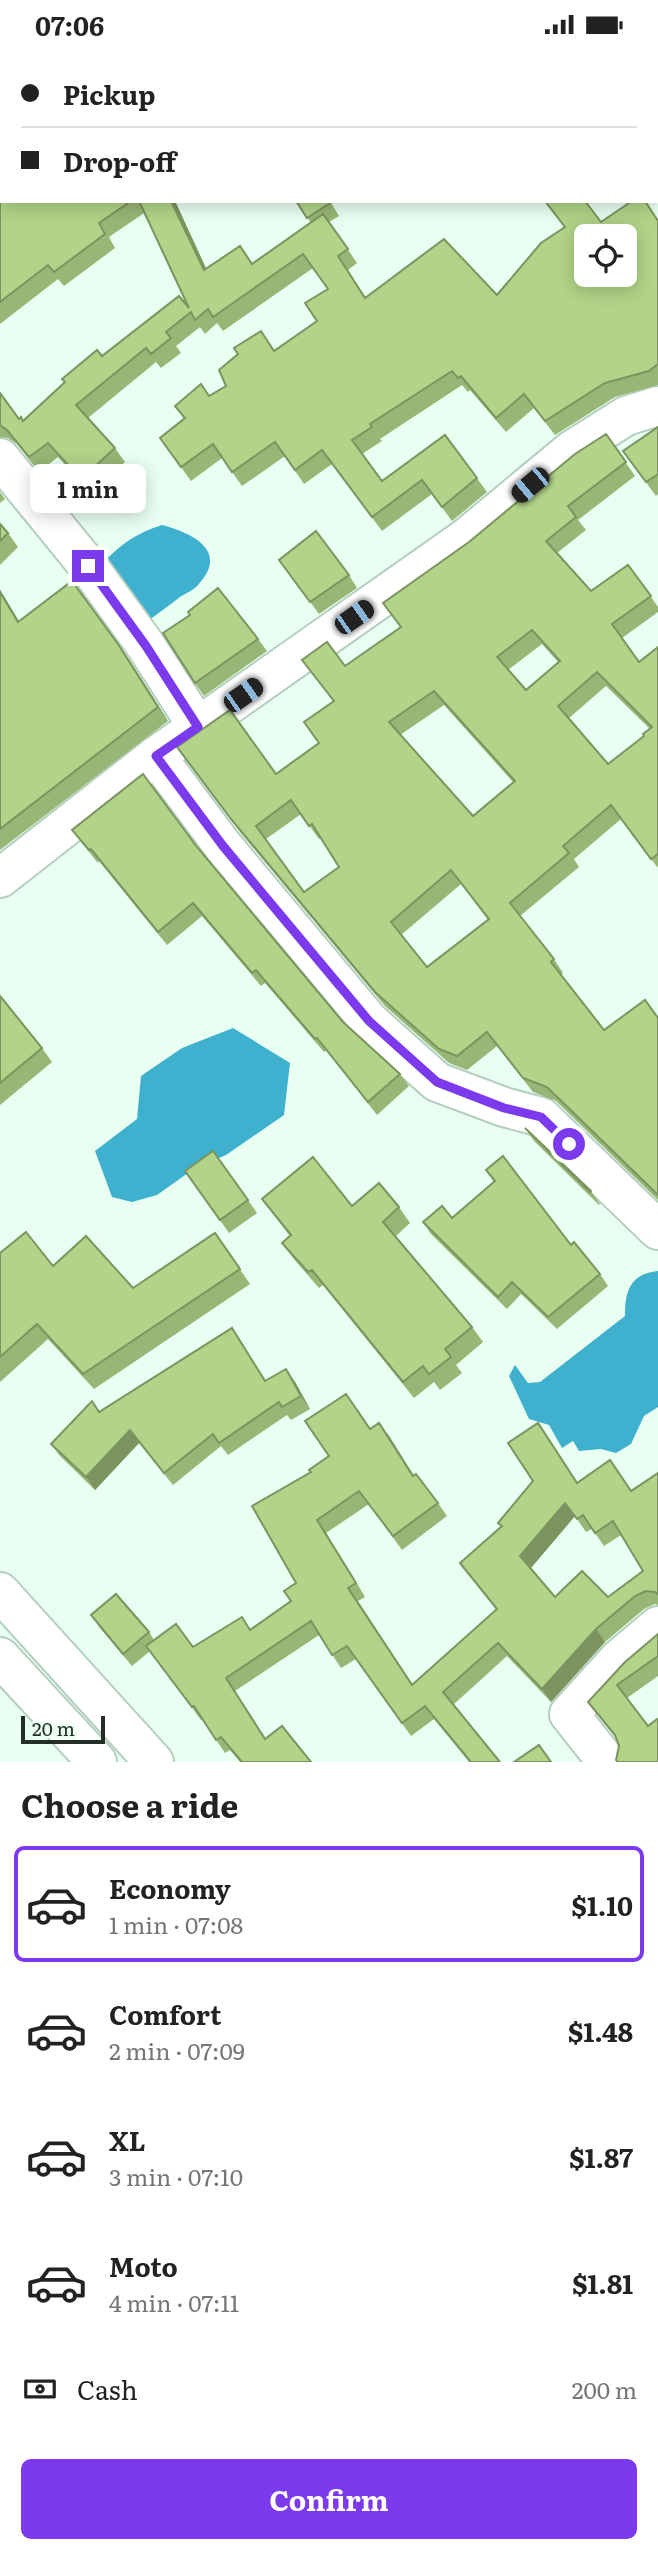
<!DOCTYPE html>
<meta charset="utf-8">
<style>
:root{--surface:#fff;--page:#f6f6f6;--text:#222;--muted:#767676;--line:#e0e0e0;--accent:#7c3aed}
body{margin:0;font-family:Literata,serif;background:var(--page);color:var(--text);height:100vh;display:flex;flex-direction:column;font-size:26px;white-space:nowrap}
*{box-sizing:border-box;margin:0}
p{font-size:23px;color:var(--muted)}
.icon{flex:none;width:38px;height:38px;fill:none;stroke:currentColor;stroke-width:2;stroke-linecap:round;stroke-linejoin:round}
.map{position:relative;height:1713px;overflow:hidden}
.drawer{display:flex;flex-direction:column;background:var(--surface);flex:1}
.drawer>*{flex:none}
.top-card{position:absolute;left:0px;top:0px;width:658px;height:154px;box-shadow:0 4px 18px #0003;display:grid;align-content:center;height:154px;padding:0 21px;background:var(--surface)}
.controls{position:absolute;left:574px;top:175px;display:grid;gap:14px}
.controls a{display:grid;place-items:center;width:63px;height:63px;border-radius:10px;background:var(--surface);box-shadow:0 4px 18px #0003;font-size:35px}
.scale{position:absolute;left:21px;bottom:18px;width:84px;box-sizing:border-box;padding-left:7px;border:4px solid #232e27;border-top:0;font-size:19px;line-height:24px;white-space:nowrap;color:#232e27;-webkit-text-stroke:5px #e8fff1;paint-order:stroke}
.end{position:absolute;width:32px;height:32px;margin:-16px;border:9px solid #7c3aed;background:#fff;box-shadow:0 0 0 4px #fff}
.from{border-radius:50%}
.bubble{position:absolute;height:49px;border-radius:10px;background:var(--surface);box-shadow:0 4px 18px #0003;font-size:23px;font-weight:700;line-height:49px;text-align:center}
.car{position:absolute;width:21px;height:42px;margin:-21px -10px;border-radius:9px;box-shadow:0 0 5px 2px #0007;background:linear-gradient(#222 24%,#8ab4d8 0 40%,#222 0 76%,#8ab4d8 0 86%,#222 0)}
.top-card b{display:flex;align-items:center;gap:24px;height:66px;font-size:26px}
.top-card b+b{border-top:2px solid var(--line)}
.top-card i{width:18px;height:18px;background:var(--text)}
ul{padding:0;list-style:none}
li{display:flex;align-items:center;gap:21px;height:116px;margin:0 14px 10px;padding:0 7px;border:4px solid transparent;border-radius:10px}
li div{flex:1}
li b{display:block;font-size:26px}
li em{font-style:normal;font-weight:700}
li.on{border-color:var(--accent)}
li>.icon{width:63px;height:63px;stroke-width:1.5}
h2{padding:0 21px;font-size:32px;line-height:84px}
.pay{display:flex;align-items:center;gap:18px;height:77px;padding:0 21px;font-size:26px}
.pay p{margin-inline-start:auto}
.action{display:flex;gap:14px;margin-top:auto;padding:14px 21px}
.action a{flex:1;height:80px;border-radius:10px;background:var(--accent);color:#fff;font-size:28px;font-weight:700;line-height:80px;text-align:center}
.status{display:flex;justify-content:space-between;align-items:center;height:49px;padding:0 35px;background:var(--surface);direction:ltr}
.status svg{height:19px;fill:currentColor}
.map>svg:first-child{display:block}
</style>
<div class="status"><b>07:06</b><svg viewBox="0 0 49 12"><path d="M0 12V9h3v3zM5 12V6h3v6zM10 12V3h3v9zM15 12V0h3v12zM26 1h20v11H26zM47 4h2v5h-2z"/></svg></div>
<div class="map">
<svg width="658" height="1713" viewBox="0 0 658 1713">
<rect width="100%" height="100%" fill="#e8fff1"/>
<g fill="#3fb1ce">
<path d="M 162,476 C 192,484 230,502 198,536 C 194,541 186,544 180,548 C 170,556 160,563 149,571 L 102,515 C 119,496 138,483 162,476 Z"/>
<path d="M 233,979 L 290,1014 L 284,1066 L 226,1106 L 195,1119 L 157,1146 L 132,1153 L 112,1148 L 95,1102 L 137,1070 L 141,1027 L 182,999 Z"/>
<path d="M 658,1222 L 658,1358 L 644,1367 L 631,1395 L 616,1404 L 601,1400 L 579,1402 L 573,1392 L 562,1399 L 549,1376 L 529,1370 L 509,1327 L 515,1316 L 528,1334 L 540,1333 L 625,1267 C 625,1242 630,1225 658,1222 Z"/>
</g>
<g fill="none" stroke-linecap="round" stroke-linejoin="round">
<defs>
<g id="minor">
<path d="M 0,409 L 88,517 L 146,597 L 198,678"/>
<path d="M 156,707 L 223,797 L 369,972 L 437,1033 L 504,1058 L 541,1068 L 658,1181"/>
<path d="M 0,829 L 156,707 L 466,489 L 572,401 L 626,367 L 658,357"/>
<path d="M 607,1713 L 569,1665 L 619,1610 L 658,1577"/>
</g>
<g id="major">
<path d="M 0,1543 L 154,1713"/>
<path d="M 0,1608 L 97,1713"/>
</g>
</defs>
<use href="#minor" stroke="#b4cfbe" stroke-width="42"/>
<use href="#major" stroke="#b4cfbe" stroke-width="42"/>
<use href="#minor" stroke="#fff" stroke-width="38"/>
<use href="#major" stroke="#fff" stroke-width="38"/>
</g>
<g fill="#98b675" fill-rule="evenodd">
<path d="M 376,0 L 467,0 L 464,2 L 374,2 Z"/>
<path d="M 658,0 L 658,60 L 656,62 L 656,2 Z"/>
<path d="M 0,149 L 2,152 L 175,152 L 206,219 L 252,214 L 311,174 L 296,152 L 330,152 L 339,167 L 329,173 L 357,214 L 348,221 L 365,248 L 497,246 L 565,179 L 544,152 L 585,152 L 601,173 L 658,171 L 658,336 L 615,348 L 555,386 L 534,359 L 506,383 L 470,341 L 468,343 L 462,336 L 380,390 L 382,392 L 362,405 L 382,432 L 445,386 L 487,443 L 452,472 L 432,445 L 382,482 L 332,415 L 304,435 L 285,407 L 242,437 L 222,409 L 191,432 L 160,389 L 184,370 L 175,357 L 210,347 L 226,337 L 274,301 L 317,272 L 328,240 L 313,219 L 223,282 L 217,274 L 205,285 L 200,278 L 176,297 L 181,304 L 161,319 L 156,313 L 88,369 L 115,399 L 125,413 L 91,444 L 58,408 L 39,423 L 17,395 L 8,389 L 0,388 L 0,344 L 19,370 L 23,372 L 102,307 L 189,259 L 144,164 L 109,188 L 115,199 L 64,237 L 58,230 L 0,275 Z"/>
<path d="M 658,378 L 658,445 L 656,447 L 623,402 Z"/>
<path d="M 606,385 L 635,427 L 578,471 L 586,481 L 557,504 L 591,542 L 628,516 L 658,558 L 658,563 L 622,589 L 639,613 L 658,598 L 658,819 L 621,770 L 574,810 L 579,818 L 520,867 L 554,910 L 563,924 L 561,926 L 604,981 L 658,969 L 658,1151 L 556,1052 L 533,1043 L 497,997 L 467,1021 L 449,1014 L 385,957 L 240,783 L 187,712 L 276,725 L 319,694 L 333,652 L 302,611 L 345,617 L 401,578 L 383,554 L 469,493 ZM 542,595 L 559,614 L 526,641 L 508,621 ZM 606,637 L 650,680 L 644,687 L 608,715 L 569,669 ZM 444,656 L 513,733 L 473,767 L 400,686 ZM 301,765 L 319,790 L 321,789 L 339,818 L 304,843 L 266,790 ZM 461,835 L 488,871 L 427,918 L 401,886 Z"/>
<path d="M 0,443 L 5,450 L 0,454 Z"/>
<path d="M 0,475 L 8,484 L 18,498 L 0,516 Z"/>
<path d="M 279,511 L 349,526 L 357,539 L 319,565 Z"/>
<path d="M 0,541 L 19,573 L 128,609 L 168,672 L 0,801 Z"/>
<path d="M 258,590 L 267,602 L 204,647 L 195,634 Z"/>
<path d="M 72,781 L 197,798 L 343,973 L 400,1025 L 409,1037 L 377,1066 L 326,1001 L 324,1003 L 265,934 L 261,937 L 202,867 L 167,896 L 99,812 L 98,814 L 81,793 Z"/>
<path d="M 0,947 L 42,999 L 52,1013 L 0,1056 Z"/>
<path d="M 525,1079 L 591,1142 L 600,1155 L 599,1156 L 534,1092 Z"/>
<path d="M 213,1102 L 257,1164 L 229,1184 L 185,1122 Z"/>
<path d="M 486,1121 L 571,1196 L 600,1225 L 608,1237 L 557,1280 L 521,1245 L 507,1260 L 431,1185 L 423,1173 L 452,1169 L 494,1133 Z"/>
<path d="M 262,1150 L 352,1157 L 399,1158 L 410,1174 L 395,1188 L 472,1278 L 483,1293 L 456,1316 L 462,1324 L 440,1341 L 434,1333 L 414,1349 L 323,1236 L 319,1239 L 293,1209 L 282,1194 L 290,1187 Z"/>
<path d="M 215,1184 L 250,1235 L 94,1340 L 48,1290 L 0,1333 L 0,1204 L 53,1217 L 133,1239 Z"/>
<path d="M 241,1292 L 266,1332 L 295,1333 L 310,1360 L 291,1371 L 287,1366 L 228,1406 L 221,1397 L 173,1436 L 139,1394 L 95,1441 L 60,1407 L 51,1395 L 99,1363 Z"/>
<path d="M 370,1380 L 389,1387 L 413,1426 L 438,1454 L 447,1467 L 402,1501 L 369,1455 L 326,1484 L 365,1548 L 358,1552 L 413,1636 L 497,1561 L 460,1514 L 501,1477 L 498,1474 L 533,1432 L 547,1388 L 577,1433 L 631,1442 L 658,1424 L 658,1556 L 655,1555 L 644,1560 L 605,1593 L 551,1653 L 507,1607 L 453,1656 L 500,1713 L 469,1713 L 434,1670 L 411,1687 L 356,1610 L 341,1619 L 319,1586 L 235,1642 L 266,1690 L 311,1713 L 240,1713 L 230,1701 L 225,1704 L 202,1670 L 201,1671 L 150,1602 L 132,1617 L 100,1579 L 91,1566 L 149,1583 L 154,1591 L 193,1598 L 242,1568 L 250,1580 L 291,1552 L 296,1534 L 311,1423 ZM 575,1467 L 586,1483 L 592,1480 L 604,1497 L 621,1486 L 643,1522 L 608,1548 L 555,1548 L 531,1519 Z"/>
<path d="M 658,1585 L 658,1627 L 627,1649 L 648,1677 L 658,1671 L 619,1697 L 616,1689 L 588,1653 Z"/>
</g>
<g fill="#7c945f">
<path d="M 171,152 L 175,152 L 213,235 L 204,221 Z"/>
<path d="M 0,541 L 28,587 L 18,573 L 0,543 Z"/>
<path d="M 118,595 L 128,609 L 168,672 L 158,658 Z"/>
<path d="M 286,1320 L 295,1333 L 310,1360 L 301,1347 Z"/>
<path d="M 379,1374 L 389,1387 L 422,1440 L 413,1427 Z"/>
<path d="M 130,1381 L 139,1394 L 95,1441 L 86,1428 Z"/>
<path d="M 565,1454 L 575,1467 L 530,1520 L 520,1507 Z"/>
<path d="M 317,1471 L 326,1484 L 365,1548 L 356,1534 Z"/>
<path d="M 596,1580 L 605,1593 L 551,1653 L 542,1640 Z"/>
</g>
<g fill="#b1d488" stroke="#7c945f" stroke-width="2" fill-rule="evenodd">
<path d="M 0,0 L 101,0 L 103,2 L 2,2 L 2,23 L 0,21 Z"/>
<path d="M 106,0 L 145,0 L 147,2 L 103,2 Z"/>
<path d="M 376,0 L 440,0 L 437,2 L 374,2 Z"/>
<path d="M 591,0 L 658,0 L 658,41 L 656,43 L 656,2 L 589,2 Z"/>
<path d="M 2,148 L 2,152 L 131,152 L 99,174 L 105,185 L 54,223 L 48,216 L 0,253 L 0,149 Z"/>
<path d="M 139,152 L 171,152 L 204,221 L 240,197 L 252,215 L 323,165 L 348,200 L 338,207 L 365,249 L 444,190 L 497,246 L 541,194 L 565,178 L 545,152 L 585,152 L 601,173 L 632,152 L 645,152 L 658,172 L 658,315 L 649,322 L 605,334 L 545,372 L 524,345 L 496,369 L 461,327 L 458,329 L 452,322 L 370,375 L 372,378 L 352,391 L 382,432 L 445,386 L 477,429 L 442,458 L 422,431 L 372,468 L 322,401 L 295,421 L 275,393 L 232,423 L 213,395 L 181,418 L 160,389 L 185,369 L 175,357 L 201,335 L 209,347 L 226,337 L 219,321 L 238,305 L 234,299 L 261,282 L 274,302 L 317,272 L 305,254 L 328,240 L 303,205 L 213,268 L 208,260 L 195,271 L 191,263 L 166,283 L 171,289 L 151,305 L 146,299 L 76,356 L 115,399 L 81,430 L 48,394 L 29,408 L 7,381 L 0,376 L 0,344 L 19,370 L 21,368 L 23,372 L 65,333 L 62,330 L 97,301 L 102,307 L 179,247 L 189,259 ZM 586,187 L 625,187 L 625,226 L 586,226 Z"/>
<path d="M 296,152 L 329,152 L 330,154 L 307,169 Z"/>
<path d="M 658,378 L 658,425 L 646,433 L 623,402 Z"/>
<path d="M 606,385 L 626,413 L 568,457 L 576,468 L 546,492 L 591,542 L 628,516 L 651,547 L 612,575 L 639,613 L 658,598 L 658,805 L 651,810 L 611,756 L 563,797 L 569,804 L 510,854 L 554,910 L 551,913 L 604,981 L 645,951 L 658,969 L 658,1146 L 547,1038 L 523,1029 L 487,983 L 457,1007 L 439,1000 L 375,943 L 231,770 L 177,698 L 230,661 L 276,725 L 319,694 L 304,673 L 334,652 L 302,611 L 327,593 L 345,617 L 401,578 L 383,554 L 469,493 L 575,405 ZM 532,581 L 560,612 L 526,641 L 497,608 ZM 597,623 L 652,678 L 643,685 L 644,687 L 608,715 L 558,657 ZM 434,642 L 515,732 L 473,767 L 389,673 ZM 291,751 L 309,777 L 312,775 L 339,818 L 304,843 L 256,777 ZM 451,821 L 489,870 L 427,918 L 391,873 Z"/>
<path d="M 0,475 L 8,484 L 0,492 Z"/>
<path d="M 316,482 L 349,526 L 310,553 L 279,511 Z"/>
<path d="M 72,532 L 118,595 L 158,658 L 0,780 L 0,543 L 18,573 Z"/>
<path d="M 218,539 L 258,590 L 195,634 L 163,584 L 190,566 L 188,563 Z"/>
<path d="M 143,725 L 197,798 L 343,973 L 400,1025 L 368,1053 L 317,989 L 315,990 L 256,921 L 252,924 L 193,854 L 158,883 L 91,800 L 89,801 L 72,781 Z"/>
<path d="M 0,947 L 42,999 L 0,1034 Z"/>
<path d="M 525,1079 L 591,1142 L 590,1143 Z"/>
<path d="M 213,1102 L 248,1151 L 220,1171 L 185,1122 Z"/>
<path d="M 503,1107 L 571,1196 L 574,1193 L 600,1225 L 548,1268 L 512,1233 L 498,1248 L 423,1173 L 442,1157 L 452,1169 L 495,1132 L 486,1121 Z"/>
<path d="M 313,1108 L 352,1157 L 379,1134 L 399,1158 L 383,1173 L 472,1278 L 445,1300 L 451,1308 L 429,1325 L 423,1317 L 403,1333 L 312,1221 L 308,1223 L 282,1194 L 291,1186 L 262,1150 Z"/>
<path d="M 26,1183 L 53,1217 L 86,1187 L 133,1239 L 215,1184 L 240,1220 L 83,1325 L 37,1275 L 0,1308 L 0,1204 Z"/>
<path d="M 232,1279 L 265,1332 L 286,1320 L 301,1347 L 282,1358 L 279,1353 L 219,1394 L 213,1385 L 164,1424 L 130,1381 L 86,1428 L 51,1395 L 92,1352 L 99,1363 Z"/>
<path d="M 346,1345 L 370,1380 L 379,1374 L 413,1427 L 416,1425 L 438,1454 L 393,1487 L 359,1442 L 317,1471 L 356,1534 L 348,1539 L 412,1636 L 497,1560 L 460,1514 L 502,1477 L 498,1474 L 533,1432 L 508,1394 L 538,1374 L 577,1434 L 610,1411 L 631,1442 L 658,1424 L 658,1545 L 655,1543 L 646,1542 L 635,1547 L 596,1580 L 542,1640 L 498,1594 L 443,1643 L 500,1713 L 471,1713 L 425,1657 L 402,1674 L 347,1597 L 332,1606 L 311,1572 L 226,1629 L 265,1690 L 282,1677 L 311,1713 L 242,1713 L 221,1688 L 216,1691 L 194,1657 L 192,1658 L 146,1597 L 176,1575 L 193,1598 L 242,1568 L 250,1581 L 291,1552 L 284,1542 L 296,1534 L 252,1457 L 311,1423 L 309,1421 L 329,1407 L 305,1372 ZM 565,1454 L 577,1470 L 583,1466 L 595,1484 L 613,1472 L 643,1522 L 608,1548 L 582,1522 L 555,1548 L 520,1507 Z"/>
<path d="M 116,1545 L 149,1583 L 123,1605 L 91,1566 Z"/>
<path d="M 658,1585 L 658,1607 L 617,1636 L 648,1677 L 657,1670 L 658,1671 L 658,1713 L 618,1713 L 616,1711 L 619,1697 L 615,1686 L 588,1653 L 625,1613 Z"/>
<path d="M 539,1696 L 551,1713 L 514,1713 Z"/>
</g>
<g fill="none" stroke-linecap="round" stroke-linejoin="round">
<path stroke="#7c3aed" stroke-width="9" d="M 88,517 L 146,597 L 198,678 L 156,707 L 223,797 L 369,972 L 437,1033 L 504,1059 L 541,1068 L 569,1095"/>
</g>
</svg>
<div class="controls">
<a><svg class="icon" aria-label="locate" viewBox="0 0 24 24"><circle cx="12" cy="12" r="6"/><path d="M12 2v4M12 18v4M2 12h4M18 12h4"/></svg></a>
</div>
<div class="scale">20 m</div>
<i class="end from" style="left:569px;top:1095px"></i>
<i class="end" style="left:88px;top:517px"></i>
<div class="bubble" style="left:30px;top:415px;width:116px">1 min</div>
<i class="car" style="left:530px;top:436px;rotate:230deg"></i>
<i class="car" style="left:354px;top:568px;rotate:55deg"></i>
<i class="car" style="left:243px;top:646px;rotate:55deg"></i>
<div class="top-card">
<b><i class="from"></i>Pickup</b>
<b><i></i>Drop-off</b>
</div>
</div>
<section class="drawer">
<h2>Choose a ride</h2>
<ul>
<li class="on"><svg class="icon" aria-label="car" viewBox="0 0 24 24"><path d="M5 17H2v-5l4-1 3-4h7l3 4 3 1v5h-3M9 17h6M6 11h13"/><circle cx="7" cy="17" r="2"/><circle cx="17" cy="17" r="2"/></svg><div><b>Economy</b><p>1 min · 07:08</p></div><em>$1.10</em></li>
<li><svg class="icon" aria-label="car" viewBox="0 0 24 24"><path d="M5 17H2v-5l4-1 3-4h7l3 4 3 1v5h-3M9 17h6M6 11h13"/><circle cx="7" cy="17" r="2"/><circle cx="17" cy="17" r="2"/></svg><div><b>Comfort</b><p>2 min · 07:09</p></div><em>$1.48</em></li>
<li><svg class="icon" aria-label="car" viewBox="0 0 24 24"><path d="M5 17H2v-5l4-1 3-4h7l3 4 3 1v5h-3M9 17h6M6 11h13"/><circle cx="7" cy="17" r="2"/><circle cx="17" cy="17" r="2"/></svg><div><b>XL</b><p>3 min · 07:10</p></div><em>$1.87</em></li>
<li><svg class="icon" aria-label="car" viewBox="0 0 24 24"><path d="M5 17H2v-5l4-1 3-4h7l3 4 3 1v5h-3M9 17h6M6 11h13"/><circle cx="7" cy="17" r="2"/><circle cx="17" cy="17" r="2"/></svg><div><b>Moto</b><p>4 min · 07:11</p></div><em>$1.81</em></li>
</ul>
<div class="pay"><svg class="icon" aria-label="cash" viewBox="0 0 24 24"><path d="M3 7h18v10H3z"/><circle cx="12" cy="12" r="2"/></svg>Cash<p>200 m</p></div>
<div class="action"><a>Confirm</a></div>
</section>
